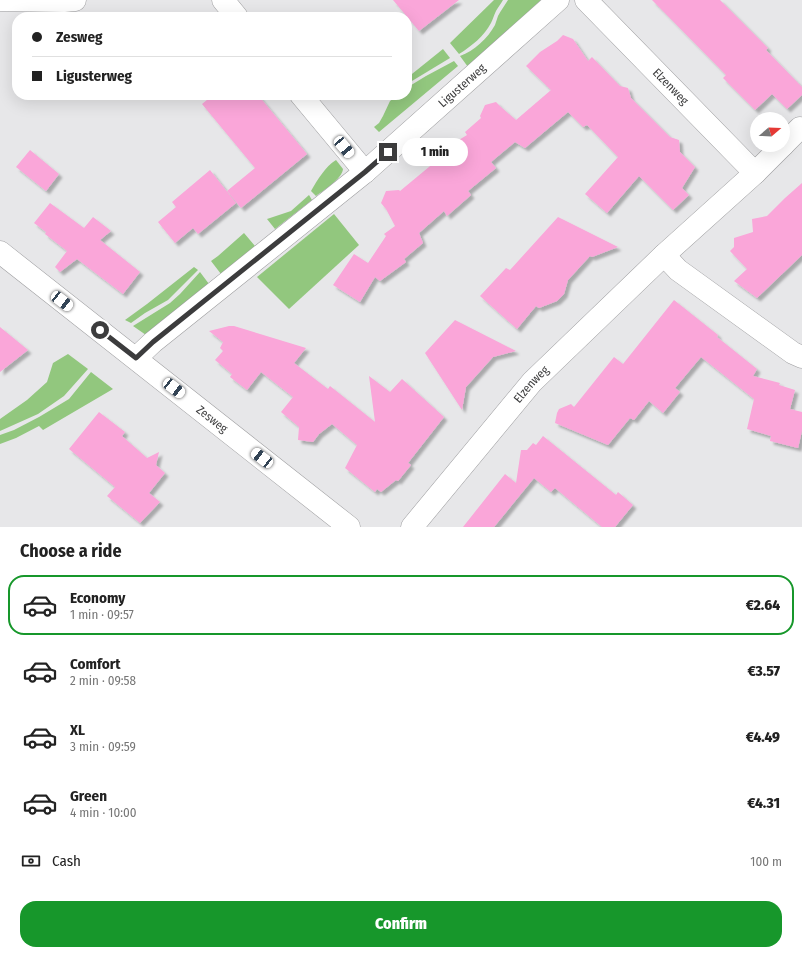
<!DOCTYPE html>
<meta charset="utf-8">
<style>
:root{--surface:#fff;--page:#f2f2f2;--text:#222;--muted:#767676;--line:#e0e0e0;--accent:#17972b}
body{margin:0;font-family:"Fira Sans Condensed",sans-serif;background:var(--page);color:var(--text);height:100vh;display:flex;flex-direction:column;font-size:15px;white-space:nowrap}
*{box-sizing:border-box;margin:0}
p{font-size:13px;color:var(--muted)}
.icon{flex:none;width:22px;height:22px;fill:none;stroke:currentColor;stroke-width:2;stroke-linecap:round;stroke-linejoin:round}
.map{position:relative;height:527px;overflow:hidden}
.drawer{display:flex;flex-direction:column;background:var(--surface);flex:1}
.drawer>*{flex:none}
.top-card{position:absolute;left:12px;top:12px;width:400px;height:88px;border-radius:16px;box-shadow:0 4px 16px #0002;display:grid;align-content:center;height:88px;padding:0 20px;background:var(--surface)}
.needle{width:26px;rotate:71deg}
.controls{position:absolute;left:750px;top:112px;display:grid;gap:8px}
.controls a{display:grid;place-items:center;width:40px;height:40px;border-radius:50%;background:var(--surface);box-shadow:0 4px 16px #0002;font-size:20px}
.end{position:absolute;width:18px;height:18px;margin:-9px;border:5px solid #3c3c3d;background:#fff;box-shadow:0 0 0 2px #fff}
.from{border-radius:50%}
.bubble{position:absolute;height:28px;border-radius:14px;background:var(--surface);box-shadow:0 4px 16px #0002;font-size:13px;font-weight:800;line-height:28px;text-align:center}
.car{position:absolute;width:12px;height:24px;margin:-12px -6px;border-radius:5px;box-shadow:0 0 3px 1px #0007;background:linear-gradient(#fff 24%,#345 0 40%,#fff 0 76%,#345 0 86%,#fff 0)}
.top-card b{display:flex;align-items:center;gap:14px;height:38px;font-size:15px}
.top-card b+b{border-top:1px solid var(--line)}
.top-card i{width:10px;height:10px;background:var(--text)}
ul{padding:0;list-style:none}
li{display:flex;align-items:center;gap:12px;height:60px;margin:0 8px 6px;padding:0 12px;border:2px solid transparent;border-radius:16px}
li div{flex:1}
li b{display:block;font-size:15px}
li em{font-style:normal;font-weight:800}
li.current{border-color:var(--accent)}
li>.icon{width:36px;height:36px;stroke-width:1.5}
h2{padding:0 20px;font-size:18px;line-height:48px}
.pay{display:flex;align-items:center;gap:10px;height:44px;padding:0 20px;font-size:15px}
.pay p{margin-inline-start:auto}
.primary-button{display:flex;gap:8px;margin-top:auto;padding:8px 20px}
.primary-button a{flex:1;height:46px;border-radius:16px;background:var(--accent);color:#fff;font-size:16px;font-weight:800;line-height:46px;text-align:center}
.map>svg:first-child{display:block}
</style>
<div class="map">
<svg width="802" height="527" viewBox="0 0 802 527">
<defs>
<filter id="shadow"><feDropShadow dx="3.5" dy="3.5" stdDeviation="1" flood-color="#0004"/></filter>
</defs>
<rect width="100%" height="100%" fill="#e7e7e9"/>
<g fill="#92c77e">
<path d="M 494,0 L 503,0 C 501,4 498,7 496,11 C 494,15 493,19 491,23 C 484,36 472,46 459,54 L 450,43 Z"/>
<path d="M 508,0 L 541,0 L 468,67 L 460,56 C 474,51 488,38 495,25 C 496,22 497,19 498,16 C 501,10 505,5 508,0 Z"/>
<path d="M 443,49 L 450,58 L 407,84 L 407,78 Z"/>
<path d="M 454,61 L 458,66 L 379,132 L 374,127 L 379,123 L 383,116 L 390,101 L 398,95 L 407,95 L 407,88 L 408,87 L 426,76 Z"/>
<path d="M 336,160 L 343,169 C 342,179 324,190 316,196 L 311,191 C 318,179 325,167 336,160 Z"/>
<path d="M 309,195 L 312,200 L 275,229 L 267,219 L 291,211 Z"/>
<path d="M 334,214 L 359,245 L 289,309 L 257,277 Z"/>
<path d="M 244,233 L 255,246 L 221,274 L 211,261 L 218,256 Z"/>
<path d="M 194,267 L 198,270 L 168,300 L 145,313 L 131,323 L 125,320 L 147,304 Z"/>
<path d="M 200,272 L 209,284 L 146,335 L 133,326 L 170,303 L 180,294 Z"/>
<path d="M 68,354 L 88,369 L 64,396 L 38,414 L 0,431 L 0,419 L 27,400 L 47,382 L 53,363 Z"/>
<path d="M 91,372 L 113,389 L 43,430 L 39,426 L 16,438 L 0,444 L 0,435 L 14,430 L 39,417 L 69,399 Z"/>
</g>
<g fill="#faa6d9" filter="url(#shadow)">
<path d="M 393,0 L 459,0 L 419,31 Z"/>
<path d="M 652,0 L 720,0 L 768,48 L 766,50 L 802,87 L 802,95 L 787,109 L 772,94 L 755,110 L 723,78 L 726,75 Z"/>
<path d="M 563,35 L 573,39 L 588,61 L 592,57 L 620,86 L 628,88 L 631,98 L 670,137 L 679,140 L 680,152 L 695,167 L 682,188 L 689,195 L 673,210 L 639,176 L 607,213 L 585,194 L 618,157 L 587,125 L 583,127 L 568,112 L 525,148 L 515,142 L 491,162 L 496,168 L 468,191 L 471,195 L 447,216 L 444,211 L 419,233 L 423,243 L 404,259 L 406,262 L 380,281 L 375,277 L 360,302 L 333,285 L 354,254 L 368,263 L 386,236 L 384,234 L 395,226 L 386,209 L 381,203 L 386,191 L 399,190 L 400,191 L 441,157 L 444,149 L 467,135 L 465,132 L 481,118 L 480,116 L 485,105 L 496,102 L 501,107 L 516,120 L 551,90 L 526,66 L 540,52 L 557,41 Z"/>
<path d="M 213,95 L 258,95 L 307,154 L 241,208 L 227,191 L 255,168 L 202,104 Z"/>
<path d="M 30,150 L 59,174 L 46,191 L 16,167 Z"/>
<path d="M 210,170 L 236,203 L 198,234 L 193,228 L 175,243 L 158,222 L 176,207 L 172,202 Z"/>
<path d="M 802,183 L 802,255 L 757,298 L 734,281 L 747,269 L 730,251 L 734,247 L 734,238 L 753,232 L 752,219 L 767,216 L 785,198 Z"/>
<path d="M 50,203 L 84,228 L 93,217 L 111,231 L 100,240 L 140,272 L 123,294 L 77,259 L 60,272 L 55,267 L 67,251 L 45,234 L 46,232 L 34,223 Z"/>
<path d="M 558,217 L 618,247 L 592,257 L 590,256 L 568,280 L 564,294 L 557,301 L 539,308 L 536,306 L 517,329 L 480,296 L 506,268 L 510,270 Z"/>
<path d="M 674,300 L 718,335 L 717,337 L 757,369 L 753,376 L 780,383 L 779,385 L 795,390 L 790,409 L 802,412 L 802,431 L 798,448 L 770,441 L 771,436 L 747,429 L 754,399 L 701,357 L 675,388 L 680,392 L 663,413 L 649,401 L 634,420 L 630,418 L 608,445 L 555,423 L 557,413 L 559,409 L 571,404 L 574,407 L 614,357 L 623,364 Z"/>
<path d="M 455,320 L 516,351 L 493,357 L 466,387 L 462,410 L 425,353 Z"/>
<path d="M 229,326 L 234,326 L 306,348 L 294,363 L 328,389 L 330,386 L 375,422 L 369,376 L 390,392 L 402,379 L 444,417 L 408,463 L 411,465 L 398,481 L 396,480 L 381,492 L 377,489 L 375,492 L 345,468 L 357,445 L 332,424 L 319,434 L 313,442 L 298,440 L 299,427 L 281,412 L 293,397 L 261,372 L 247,390 L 230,377 L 232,374 L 215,360 L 223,351 L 220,348 L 223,342 L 209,331 Z"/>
<path d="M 0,327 L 28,350 L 0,372 Z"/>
<path d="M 99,412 L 125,432 L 122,436 L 147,458 L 159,452 L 156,465 L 165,473 L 149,493 L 160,502 L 140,523 L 107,496 L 115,487 L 69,449 Z"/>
<path d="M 543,436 L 616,495 L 618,492 L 633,505 L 615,527 L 602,527 L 555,488 L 551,492 L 534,478 L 494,527 L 463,527 L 505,474 L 516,483 L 521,450 L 527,450 L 533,443 L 536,445 Z"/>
</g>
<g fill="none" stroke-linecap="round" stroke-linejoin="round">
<defs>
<g id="minor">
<path d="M 0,0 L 64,1 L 75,0"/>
<path d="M 223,0 L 237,17"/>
<path id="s1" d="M 586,0 L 755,173"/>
<path d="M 301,95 L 365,172"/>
<path d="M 783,145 L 800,128"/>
<path id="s2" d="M 0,252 L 349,527"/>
<path d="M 664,255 L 678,270 L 793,353 L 802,357"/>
<path id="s3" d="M 136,358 L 153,342 L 365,172 L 558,0"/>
<path id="s4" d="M 412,527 L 532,382 L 664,255 L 755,173 L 783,145"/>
</g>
</defs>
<use href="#minor" stroke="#9d9d9f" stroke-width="23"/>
<use href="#minor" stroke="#fff" stroke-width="22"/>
</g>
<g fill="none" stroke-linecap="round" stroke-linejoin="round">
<path stroke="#3c3c3d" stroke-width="5" d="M 100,330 L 136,358 L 153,342 L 365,172 L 388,152"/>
</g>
<g text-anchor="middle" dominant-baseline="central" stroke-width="4" stroke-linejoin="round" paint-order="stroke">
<g font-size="12" fill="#3c3c3d" stroke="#f4f4f7">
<text stroke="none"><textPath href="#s3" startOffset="425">Ligusterweg</textPath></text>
<text stroke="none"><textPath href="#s1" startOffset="121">Elzenweg</textPath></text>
<text stroke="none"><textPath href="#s4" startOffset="186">Elzenweg</textPath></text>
<text stroke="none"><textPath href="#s2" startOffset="270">Zesweg</textPath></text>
</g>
</g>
</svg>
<div class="controls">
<a><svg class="needle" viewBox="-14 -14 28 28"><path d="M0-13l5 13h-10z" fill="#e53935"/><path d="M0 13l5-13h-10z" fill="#767676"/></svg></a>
</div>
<i class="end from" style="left:100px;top:330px"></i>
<i class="end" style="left:388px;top:152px"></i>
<div class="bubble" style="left:402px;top:138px;width:66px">1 min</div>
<i class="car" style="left:344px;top:147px;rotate:140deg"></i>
<i class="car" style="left:62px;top:301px;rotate:128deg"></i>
<i class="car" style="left:174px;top:388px;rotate:128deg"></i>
<i class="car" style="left:262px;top:458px;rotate:308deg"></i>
<div class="top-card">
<b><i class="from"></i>Zesweg</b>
<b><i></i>Ligusterweg</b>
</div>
</div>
<section class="drawer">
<h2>Choose a ride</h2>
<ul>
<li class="current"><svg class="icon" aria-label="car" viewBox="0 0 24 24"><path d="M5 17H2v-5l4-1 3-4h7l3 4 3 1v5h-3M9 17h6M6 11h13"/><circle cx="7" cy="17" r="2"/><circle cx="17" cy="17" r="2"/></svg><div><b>Economy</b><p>1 min · 09:57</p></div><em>€2.64</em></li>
<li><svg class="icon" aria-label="car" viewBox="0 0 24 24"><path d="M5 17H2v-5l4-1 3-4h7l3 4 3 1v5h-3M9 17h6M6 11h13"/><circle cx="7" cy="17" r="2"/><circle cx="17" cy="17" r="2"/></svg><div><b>Comfort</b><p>2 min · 09:58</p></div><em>€3.57</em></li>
<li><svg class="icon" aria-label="car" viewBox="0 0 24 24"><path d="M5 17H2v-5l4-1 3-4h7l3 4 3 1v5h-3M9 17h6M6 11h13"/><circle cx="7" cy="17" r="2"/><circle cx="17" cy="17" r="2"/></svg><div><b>XL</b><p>3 min · 09:59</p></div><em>€4.49</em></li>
<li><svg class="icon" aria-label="car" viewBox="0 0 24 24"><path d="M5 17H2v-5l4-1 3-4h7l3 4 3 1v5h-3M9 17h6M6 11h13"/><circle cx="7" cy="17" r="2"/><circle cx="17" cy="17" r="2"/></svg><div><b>Green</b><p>4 min · 10:00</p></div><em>€4.31</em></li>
</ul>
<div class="pay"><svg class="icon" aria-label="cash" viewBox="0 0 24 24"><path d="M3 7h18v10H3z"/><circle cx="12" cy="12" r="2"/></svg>Cash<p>100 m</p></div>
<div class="primary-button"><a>Confirm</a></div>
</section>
